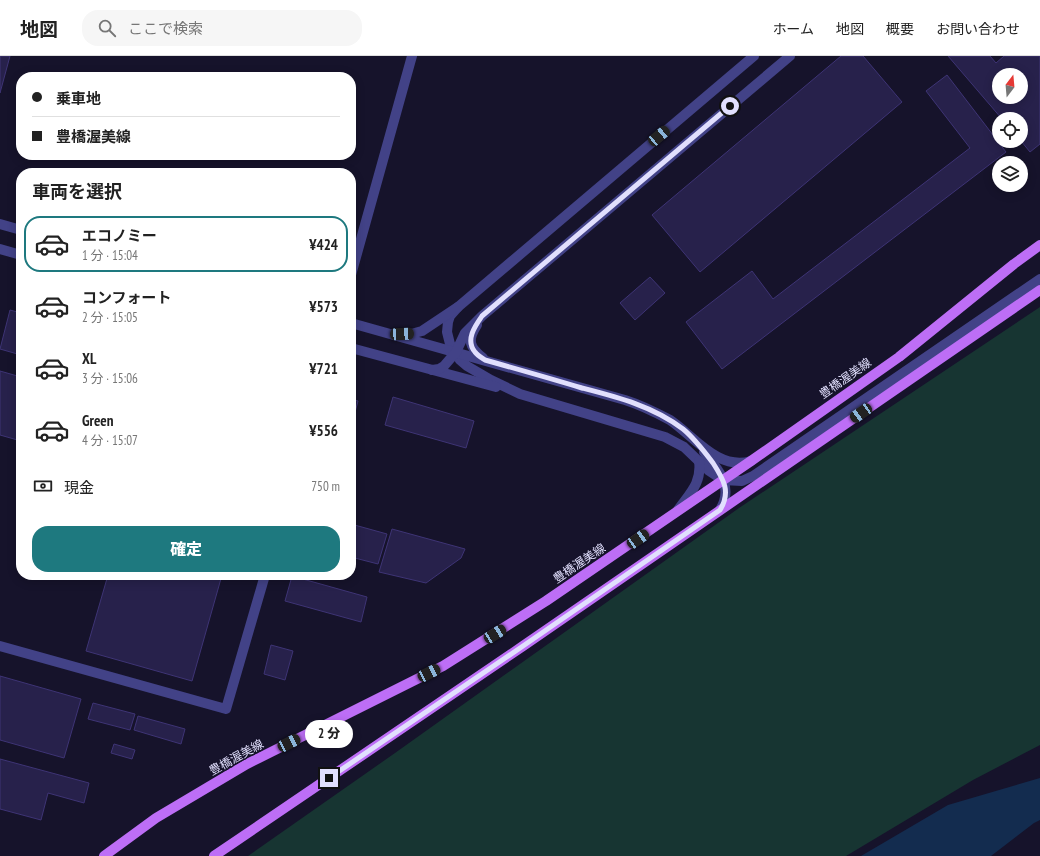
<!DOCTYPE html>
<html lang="ja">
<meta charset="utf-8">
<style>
:root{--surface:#fff;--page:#f6f6f6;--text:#222;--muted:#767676;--line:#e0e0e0;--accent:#1e797f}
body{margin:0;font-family:"PT Sans Narrow","Noto Sans JP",sans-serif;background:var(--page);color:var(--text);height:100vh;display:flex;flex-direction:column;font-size:15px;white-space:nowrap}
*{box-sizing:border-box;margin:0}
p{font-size:13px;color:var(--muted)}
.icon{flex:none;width:22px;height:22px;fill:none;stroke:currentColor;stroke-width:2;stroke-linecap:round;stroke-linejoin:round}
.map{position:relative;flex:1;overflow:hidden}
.panel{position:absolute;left:16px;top:112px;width:340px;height:412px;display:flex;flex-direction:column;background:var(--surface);border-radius:16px;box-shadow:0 2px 10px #0003}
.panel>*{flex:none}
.top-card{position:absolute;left:16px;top:16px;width:340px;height:88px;border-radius:16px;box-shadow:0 2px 10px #0003;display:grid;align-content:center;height:88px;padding:0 16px;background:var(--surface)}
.needle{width:26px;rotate:16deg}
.controls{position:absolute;left:992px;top:12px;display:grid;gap:8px}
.controls a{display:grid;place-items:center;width:36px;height:36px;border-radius:50%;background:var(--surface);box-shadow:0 2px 10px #0003;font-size:20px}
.end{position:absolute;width:18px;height:18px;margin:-9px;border:5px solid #e1dffd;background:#111;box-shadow:0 0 0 2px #111}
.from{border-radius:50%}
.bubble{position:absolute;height:28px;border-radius:14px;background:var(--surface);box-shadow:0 2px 10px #0003;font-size:13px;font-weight:800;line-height:28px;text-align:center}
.car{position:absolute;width:12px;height:24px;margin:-12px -6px;border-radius:5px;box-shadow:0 0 3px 1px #0007;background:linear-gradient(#222 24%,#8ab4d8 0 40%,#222 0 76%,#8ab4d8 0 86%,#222 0)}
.top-card b{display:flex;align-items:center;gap:14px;height:38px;font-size:15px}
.top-card b+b{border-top:1px solid var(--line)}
.top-card i{width:10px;height:10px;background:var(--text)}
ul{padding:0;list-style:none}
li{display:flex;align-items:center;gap:12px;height:56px;margin:0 8px 6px;padding:0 8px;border:2px solid transparent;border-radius:16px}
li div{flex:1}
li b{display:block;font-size:15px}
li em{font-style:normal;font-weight:800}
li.selected{border-color:var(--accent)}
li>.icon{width:36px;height:36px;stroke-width:1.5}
h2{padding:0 16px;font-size:18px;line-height:48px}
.pay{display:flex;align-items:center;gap:10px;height:44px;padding:0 16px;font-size:15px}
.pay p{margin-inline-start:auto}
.primary-button{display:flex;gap:8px;margin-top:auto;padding:8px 16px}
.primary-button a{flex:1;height:46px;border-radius:16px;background:var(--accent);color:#fff;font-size:16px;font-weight:800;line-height:46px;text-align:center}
header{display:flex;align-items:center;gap:24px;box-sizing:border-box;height:56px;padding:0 20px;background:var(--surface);border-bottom:1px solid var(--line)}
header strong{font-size:19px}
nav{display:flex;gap:22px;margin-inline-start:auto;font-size:14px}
.search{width:280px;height:36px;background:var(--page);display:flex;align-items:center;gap:10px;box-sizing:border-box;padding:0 14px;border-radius:16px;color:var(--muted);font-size:15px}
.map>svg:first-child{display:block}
</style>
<header>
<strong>地図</strong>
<div class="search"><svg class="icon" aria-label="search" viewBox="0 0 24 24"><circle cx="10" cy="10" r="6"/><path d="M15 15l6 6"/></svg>ここで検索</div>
<nav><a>ホーム</a><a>地図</a><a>概要</a><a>お問い合わせ</a></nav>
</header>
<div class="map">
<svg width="1040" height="800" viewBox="0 0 1040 800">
<rect width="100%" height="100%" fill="#16132b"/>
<path fill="#173532" d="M 1040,251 L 1040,689 L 973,724 L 846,800 L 248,800 L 395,697 L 739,452 Z"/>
<path fill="#132c4f" d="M 1040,722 L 1040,764 L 1034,767 L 991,800 L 861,800 L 948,749 Z"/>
<g fill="#27214b" stroke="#3e3475" fill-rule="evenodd">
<path d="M 0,0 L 10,0 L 0,37 Z"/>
<path d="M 841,0 L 863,0 L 902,46 L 700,216 L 652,159 Z"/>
<path d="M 948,0 L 990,0 L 996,7 L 1004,0 L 1040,0 L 1040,88 L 1030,96 L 1021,85 L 1021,63 L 1002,63 ZM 999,19 L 1021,19 L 1021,41 L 999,41 Z"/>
<path d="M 947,19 L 1006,96 L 722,313 L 686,266 L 752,215 L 773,243 L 970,92 L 926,35 Z"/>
<path d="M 650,221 L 665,237 L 635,264 L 620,247 Z"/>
<path d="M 10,254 L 21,257 L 21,299 L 0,293 Z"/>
<path d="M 0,315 L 21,321 L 21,385 L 0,379 Z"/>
<path d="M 393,341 L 474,365 L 466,392 L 385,369 Z"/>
<path d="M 351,343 L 358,345 L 353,364 L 351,363 Z"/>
<path d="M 351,468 L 387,478 L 378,508 L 351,501 Z"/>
<path d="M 392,473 L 465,493 L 461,502 L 426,527 L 379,516 Z"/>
<path d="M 108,519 L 222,519 L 192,625 L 86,595 Z"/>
<path d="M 292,520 L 367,541 L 361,566 L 285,545 Z"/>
<path d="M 271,589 L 293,595 L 285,624 L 264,618 Z"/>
<path d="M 0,620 L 81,643 L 64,702 L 0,684 Z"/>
<path d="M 93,647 L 135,658 L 130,674 L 88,663 Z"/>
<path d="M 138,660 L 185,673 L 181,688 L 134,674 Z"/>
<path d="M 114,688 L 135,694 L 132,703 L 111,697 Z"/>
<path d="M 0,703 L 89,727 L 84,747 L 48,737 L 41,764 L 0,753 Z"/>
</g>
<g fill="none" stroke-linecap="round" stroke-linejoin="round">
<path stroke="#424287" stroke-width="10" d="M 351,219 L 412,0"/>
<g stroke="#424287" stroke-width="10">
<path d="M 0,168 L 21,174"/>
<path d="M 0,193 L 21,199"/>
<path d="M 458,251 L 450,260 L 448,266 L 447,276 L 450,288 L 460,304 L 467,310 L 491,324 L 520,338 L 665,381 L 684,391 L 708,414 L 723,424 L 742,425 L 753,420 L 1040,223"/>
<path d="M 351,267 L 625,344 C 641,349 655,356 670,364 C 694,380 718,415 751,405"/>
<path d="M 477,269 C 467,284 469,291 483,302"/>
<path d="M 394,279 L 411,278 L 422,275 L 458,251 L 754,0"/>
<path d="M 351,292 L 496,331"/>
<path d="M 432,314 L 439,313 L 444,310 L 456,296 L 465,277 L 482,260 L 790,0"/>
<path d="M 704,396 C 719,414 734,431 720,454"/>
<path d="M 678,454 C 690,437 702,427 699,405"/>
<path d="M 0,590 L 226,653 L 265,519"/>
</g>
<g stroke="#bd6ef6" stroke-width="10">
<path d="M 104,800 L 156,762 L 247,708 L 443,610 L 546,545 L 751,405 L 899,301 L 1014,208 L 1040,189"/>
<path d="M 214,800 L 523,590 L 1040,234"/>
</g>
</g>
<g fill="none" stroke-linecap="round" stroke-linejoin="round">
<path stroke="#e1dffd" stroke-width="5" d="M 329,722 L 523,590 L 720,454 C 731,436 724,424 713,407 C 704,395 694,382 683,373 C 653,350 617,341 582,332 C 549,322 517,313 485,304 C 482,302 477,299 475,296 C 465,284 475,270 482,260 L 730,50"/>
</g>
<g text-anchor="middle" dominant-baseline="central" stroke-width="3" stroke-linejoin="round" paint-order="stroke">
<g font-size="12" fill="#e1dffd" stroke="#16132b">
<text transform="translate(845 322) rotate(-35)">豊橋渥美線</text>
<text transform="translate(579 507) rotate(-34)">豊橋渥美線</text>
<text transform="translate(236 701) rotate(-29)">豊橋渥美線</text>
</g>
</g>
</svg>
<div class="controls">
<a><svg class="needle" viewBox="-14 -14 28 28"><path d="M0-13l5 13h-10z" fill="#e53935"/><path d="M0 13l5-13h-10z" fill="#767676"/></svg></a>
<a><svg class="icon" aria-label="locate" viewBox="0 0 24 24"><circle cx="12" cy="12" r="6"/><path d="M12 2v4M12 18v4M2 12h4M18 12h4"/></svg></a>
<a><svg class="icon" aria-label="layers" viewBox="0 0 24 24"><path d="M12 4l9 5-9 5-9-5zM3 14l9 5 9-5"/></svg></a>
</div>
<i class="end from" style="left:730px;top:50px"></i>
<i class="end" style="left:329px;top:722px"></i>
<div class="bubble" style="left:305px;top:664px;width:48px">2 分</div>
<i class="car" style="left:659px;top:80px;rotate:50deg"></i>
<i class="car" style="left:402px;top:278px;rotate:87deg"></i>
<i class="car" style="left:861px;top:357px;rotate:235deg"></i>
<i class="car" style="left:638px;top:483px;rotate:56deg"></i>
<i class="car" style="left:495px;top:578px;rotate:58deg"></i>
<i class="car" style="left:429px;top:617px;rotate:63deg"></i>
<i class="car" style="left:289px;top:687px;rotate:63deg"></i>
<div class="top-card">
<b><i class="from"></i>乗車地</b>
<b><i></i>豊橋渥美線</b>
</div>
<section class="panel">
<h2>車両を選択</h2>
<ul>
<li class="selected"><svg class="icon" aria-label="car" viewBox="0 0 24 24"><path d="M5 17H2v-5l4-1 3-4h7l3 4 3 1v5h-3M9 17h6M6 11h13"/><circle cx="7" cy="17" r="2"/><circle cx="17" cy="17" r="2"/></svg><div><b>エコノミー</b><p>1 分 · 15:04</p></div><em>¥424</em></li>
<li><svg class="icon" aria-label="car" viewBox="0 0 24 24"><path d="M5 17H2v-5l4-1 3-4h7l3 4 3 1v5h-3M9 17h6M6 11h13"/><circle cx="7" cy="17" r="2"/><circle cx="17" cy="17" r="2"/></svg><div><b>コンフォート</b><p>2 分 · 15:05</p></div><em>¥573</em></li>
<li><svg class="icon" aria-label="car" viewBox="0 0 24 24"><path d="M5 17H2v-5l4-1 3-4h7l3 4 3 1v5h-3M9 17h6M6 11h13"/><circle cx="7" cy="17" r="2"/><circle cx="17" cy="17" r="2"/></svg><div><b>XL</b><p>3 分 · 15:06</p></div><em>¥721</em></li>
<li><svg class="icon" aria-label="car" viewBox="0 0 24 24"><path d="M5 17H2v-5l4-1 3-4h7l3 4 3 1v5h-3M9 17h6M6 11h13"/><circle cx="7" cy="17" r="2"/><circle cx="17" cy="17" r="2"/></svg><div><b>Green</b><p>4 分 · 15:07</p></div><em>¥556</em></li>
</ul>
<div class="pay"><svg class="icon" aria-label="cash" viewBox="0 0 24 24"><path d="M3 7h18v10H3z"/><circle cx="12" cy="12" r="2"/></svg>現金<p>750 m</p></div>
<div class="primary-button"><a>確定</a></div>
</section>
</div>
